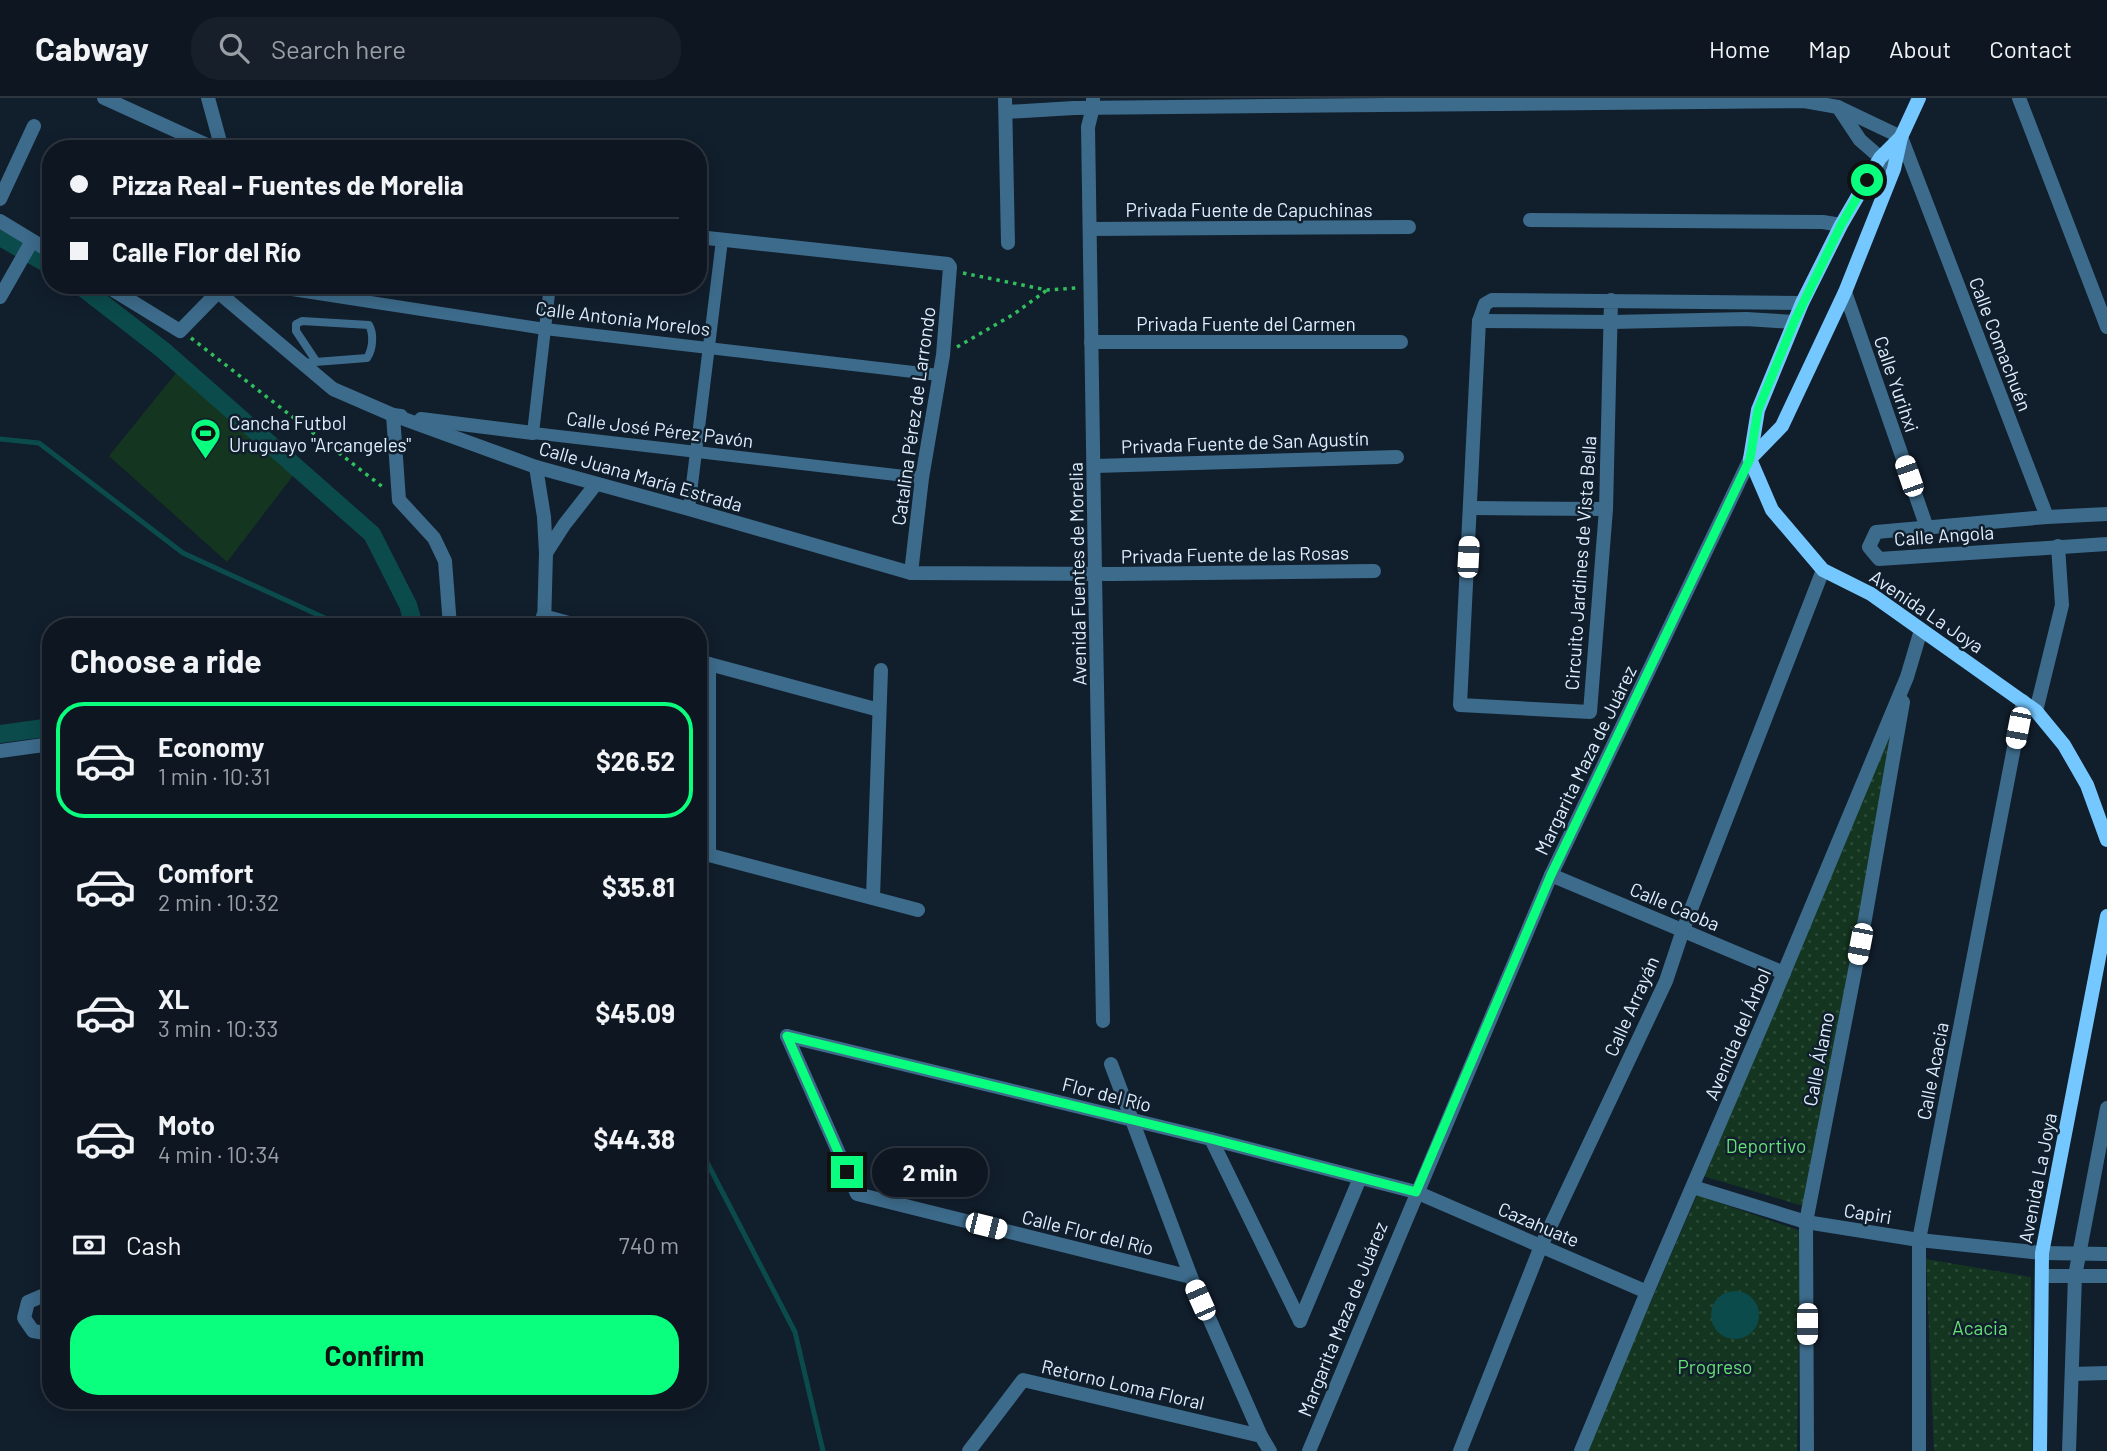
<!DOCTYPE html>
<meta charset="utf-8">
<style>
:root{--surface:#0d1621;--page:#161f2a;--text:#f1f3f6;--muted:#9a9fa5;--line:#2d353f;--accent:#09ff7d}
body{margin:0;font-family:Barlow,sans-serif;background:var(--page);color:var(--text);height:100vh;display:flex;flex-direction:column;font-size:26px;white-space:nowrap}
*{box-sizing:border-box;margin:0}
p{font-size:23px;color:var(--muted)}
.icon{flex:none;width:38px;height:38px;fill:none;stroke:currentColor;stroke-width:2;stroke-linecap:round;stroke-linejoin:round}
.map{position:relative;flex:1;overflow:hidden}
.side{position:absolute;left:42px;top:520px;width:665px;height:791px;display:flex;flex-direction:column;background:var(--surface);border-radius:28px;box-shadow:0 4px 18px #0003,0 0 0 2px var(--line)}
.side>*{flex:none}
.banner{position:absolute;left:42px;top:42px;width:665px;height:154px;border-radius:28px;box-shadow:0 4px 18px #0003,0 0 0 2px var(--line);display:grid;align-content:center;height:154px;padding:0 28px;background:var(--surface)}
.end{position:absolute;width:32px;height:32px;margin:-16px;border:9px solid #09ff7d;background:#111;box-shadow:0 0 0 4px #111}
.from{border-radius:50%}
.bubble{position:absolute;height:49px;border-radius:24px;background:var(--surface);box-shadow:0 4px 18px #0003,0 0 0 2px var(--line);font-size:23px;font-weight:700;line-height:49px;text-align:center}
.car{position:absolute;width:21px;height:42px;margin:-21px -10px;border-radius:9px;box-shadow:0 0 5px 2px #0007;background:linear-gradient(#fff 24%,#345 0 40%,#fff 0 76%,#345 0 86%,#fff 0)}
.banner b{display:flex;align-items:center;gap:24px;height:66px;font-size:26px}
.banner b+b{border-top:2px solid var(--line)}
.banner i{width:18px;height:18px;background:var(--text)}
ul{padding:0;list-style:none}
li{display:flex;align-items:center;gap:21px;height:116px;margin:0 14px 10px;padding:0 14px;border:4px solid transparent;border-radius:28px}
li div{flex:1}
li b{display:block;font-size:26px}
li em{font-style:normal;font-weight:700}
li.selected{border-color:var(--accent)}
li>.icon{width:63px;height:63px;stroke-width:1.5}
h2{padding:0 28px;font-size:32px;line-height:84px}
.pay{display:flex;align-items:center;gap:18px;height:77px;padding:0 28px;font-size:26px}
.pay p{margin-inline-start:auto}
.button{display:flex;gap:14px;margin-top:auto;padding:14px 28px}
.button a{flex:1;height:80px;border-radius:28px;background:var(--accent);color:#111;font-size:28px;font-weight:700;line-height:80px;text-align:center}
header{display:flex;align-items:center;gap:42px;box-sizing:border-box;height:98px;padding:0 35px;background:var(--surface);border-bottom:2px solid var(--line)}
header strong{font-size:33px}
nav{display:flex;gap:38px;margin-inline-start:auto;font-size:24px}
.search{width:490px;height:63px;background:var(--page);display:flex;align-items:center;gap:18px;box-sizing:border-box;padding:0 24px;border-radius:28px;color:var(--muted);font-size:26px}
.map>svg:first-child{display:block}
</style>
<header>
<strong>Cabway</strong>
<div class="search"><svg class="icon" aria-label="search" viewBox="0 0 24 24"><circle cx="10" cy="10" r="6"/><path d="M15 15l6 6"/></svg>Search here</div>
<nav><a>Home</a><a>Map</a><a>About</a><a>Contact</a></nav>
</header>
<div class="map">
<svg width="2107" height="1353" viewBox="0 0 2107 1353">
<defs>
<pattern id="grass-dots" width="8" height="8" patternUnits="userSpaceOnUse" patternTransform="scale(1.75)"><rect width="8" height="8" fill="#143620"/><path d="M2 2h.1M6 6h.1" fill="none" stroke="#2a4a36" stroke-width="1.8" stroke-linecap="round"/></pattern>
</defs>
<rect width="100%" height="100%" fill="#111e2c"/>
<g fill="url(#grass-dots)">
<path d="M 1898,611 L 1803,1108 L 1703,1078 Z"/>
<path d="M 1697,1097 L 1801,1133 L 1797,1353 L 1586,1353 Z"/>
<path d="M 1926,1161 L 2031,1179 L 2032,1353 L 1934,1353 Z"/>
</g>
<path fill="#143620" d="M 185,264 L 302,366 L 227,464 L 109,358 Z"/>
<circle fill="#0b4b4c" cx="1735" cy="1217" r="24"/>
<g fill="none" stroke-linecap="round" stroke-linejoin="round">
<g stroke="#0b4b4c" stroke-width="5">
<path d="M 0,341 L 39,345 L 183,455 L 327,521 L 338,528"/>
<path d="M 698,1047 L 795,1234 L 823,1353"/>
</g>
<g stroke="#0b4b4c" stroke-width="18">
<path d="M 0,139 L 51,168"/>
<path d="M 79,187 L 163,252 L 372,436 L 408,507 L 414,528"/>
<path d="M 0,636 L 51,629"/>
</g>
<g stroke="#31bf5d" stroke-width="3.5" stroke-dasharray="3.5 5" stroke-linecap="butt">
<path d="M 963,175 L 1047,192 L 1076,190"/>
<path d="M 191,240 L 384,390"/>
<path d="M 957,249 L 1014,216 L 1047,192"/>
</g>
<path stroke="#3d6b8b" stroke-width="8" d="M 302,265 L 367,260 C 373,251 374,236 369,227 L 302,223 L 296,226 L 296,233 L 316,263"/>
<g stroke="#3d6b8b" stroke-width="12">
<path d="M 260,187 L 545,231 L 939,277"/>
<path d="M 550,187 L 533,335 L 922,380"/>
<path d="M 689,411 L 722,142"/>
</g>
<g stroke="#3d6b8b" stroke-width="14">
<path d="M 104,0 L 216,51"/>
<path d="M 208,0 L 222,51"/>
<path d="M 1005,0 L 1008,145"/>
<path d="M 2019,0 L 2107,229"/>
<path d="M 1006,14 L 1074,10"/>
<path d="M 1901,39 L 2047,419"/>
<path d="M 0,101 L 34,28"/>
<path d="M 1530,122 L 1823,124 L 1841,127"/>
<path d="M 0,123 L 51,154"/>
<path d="M 1090,131 L 1409,129"/>
<path d="M 698,139 L 948,166 L 950,169 L 943,257 L 922,380 L 911,475"/>
<path d="M 105,187 L 180,233 L 218,194"/>
<path d="M 218,194 L 333,291 L 393,317 L 536,369 L 689,411 L 911,475 L 1113,476 L 1374,473"/>
<path d="M 1845,194 L 1927,430"/>
<path d="M 0,199 L 32,143"/>
<path d="M 1611,202 L 1606,411 L 1590,614 L 1460,607 L 1479,223 L 1485,206 L 1492,202 L 1802,205"/>
<path d="M 1479,223 L 1612,224 L 1746,221 L 1794,224"/>
<path d="M 1091,244 L 1401,244"/>
<path d="M 401,318 L 393,317 L 399,402 L 434,440 L 445,463 L 450,528"/>
<path d="M 421,321 L 533,335"/>
<path d="M 1095,368 L 1397,359"/>
<path d="M 536,369 L 544,419 L 546,455 L 544,528"/>
<path d="M 1470,410 L 1606,411"/>
<path d="M 2107,416 L 2047,419 L 1876,434 L 1869,449 L 1879,461 L 2107,446"/>
<path d="M 546,455 L 564,427 L 596,386"/>
<path d="M 1095,476 L 1103,923"/>
<path d="M 543,518 L 580,528"/>
<path d="M 698,563 L 879,612"/>
<path d="M 709,566 L 709,757 L 918,812"/>
<path d="M 2036,613 L 2062,507 L 2058,448"/>
<path d="M 0,653 L 51,646"/>
<path d="M 1551,777 L 1784,875"/>
<path d="M 873,799 L 881,572"/>
<path d="M 787,938 L 1211,1041 L 1416,1094 L 1647,1194"/>
<path d="M 787,938 L 857,1096 L 1191,1179"/>
<path d="M 1111,966 L 1191,1179 L 1261,1338 L 1270,1353"/>
<path d="M 1211,1041 L 1300,1223"/>
<path d="M 1693,1089 L 1806,1124 L 1919,1142 L 2042,1155"/>
<path d="M 51,1198 L 42,1198 L 28,1204 L 24,1220 L 33,1233 L 51,1236"/>
<path d="M 1300,1223 L 1360,1080"/>
<path d="M 2072,1276 L 2107,1275"/>
<path d="M 969,1353 L 1023,1282 L 1261,1338"/>
<path d="M 1460,1353 L 1541,1148 L 1666,883 L 1683,832 L 1823,472"/>
<path d="M 1581,1353 L 1647,1194 L 1770,908 L 1907,579 L 1921,532"/>
<path d="M 1807,1353 L 1806,1124 L 1865,821 L 1903,604"/>
<path d="M 1919,1353 L 1919,1142 L 2023,603"/>
<path d="M 2069,1353 L 2075,1178 L 2107,1010"/>
</g>
<g stroke="#3d6b8b" stroke-width="14">
<path d="M 1093,1 L 1093,9 L 1088,29 L 1095,476"/>
<path d="M 1838,9 L 1860,42 L 1890,68"/>
<path d="M 1074,10 L 1804,3 L 1838,9 L 1901,39"/>
<path d="M 2042,1155 L 2107,1156"/>
<path d="M 2042,1178 L 2107,1178"/>
<path d="M 1309,1353 L 1551,777 L 1750,361"/>
</g>
<g stroke="#74c8ff" stroke-width="14">
<path d="M 1901,39 L 1880,60 L 1841,127 L 1802,205 L 1758,312 L 1750,361 L 1772,412 L 1823,472 L 1871,496 L 2036,613 L 2064,647 L 2087,687 L 2107,742"/>
<path d="M 1750,361 L 1782,328 L 1845,194 L 1894,71 L 1901,39 L 1919,0"/>
<path d="M 2040,1353 L 2042,1155 L 2107,818"/>
</g>
</g>
<g fill="none" stroke-linecap="round" stroke-linejoin="round">
<path stroke="#09ff7d" stroke-width="9" d="M 847,1074 L 787,938 L 1211,1041 L 1416,1094 L 1551,777 L 1750,361 L 1758,312 L 1794,224 L 1841,127 L 1867,82"/>
</g>
<defs>
<symbol id="stadium-pin" viewBox="-11 -11 22 30"><path d="M0 17L-7.5 6A9.5 9.5 0 1 1 7.5 6Z" fill="#09ff7d" stroke="#111e2c"/><path d="M0-5a6.5 5 0 1 0 0 10a6.5 5 0 1 0 0-10ZM-3.5-1.8h7v3.6h-7Z" fill="#111"/></symbol>
</defs>
<g fill-rule="evenodd">
<use href="#stadium-pin" x="188" y="318" width="35" height="47"/>
</g>
<g text-anchor="middle" dominant-baseline="central" stroke-width="5" stroke-linejoin="round" paint-order="stroke">
<g font-size="19" fill="#def" stroke="#111e2c">
<text x="1249" y="111">Privada Fuente de Capuchinas</text>
<text transform="translate(623 220) rotate(7)">Calle Antonia Morelos</text>
<text x="1246" y="225">Privada Fuente del Carmen</text>
<text transform="translate(2001 246) rotate(69)">Calle Comachuén</text>
<text transform="translate(1897 286) rotate(71)">Calle Yurihxi</text>
<text transform="translate(913 318) rotate(-82)">Catalina Pérez de Larrondo</text>
<text transform="translate(660 331) rotate(7)">Calle José Pérez Pavón</text>
<text transform="translate(1245 344) rotate(-2)">Privada Fuente de San Agustín</text>
<text transform="translate(641 378) rotate(16)">Calle Juana María Estrada</text>
<text transform="translate(1944 437) rotate(-4)">Calle Angola</text>
<text transform="translate(1235 456) rotate(-1)">Privada Fuente de las Rosas</text>
<text transform="translate(1580 465) rotate(-86)">Circuito Jardines de Vista Bella</text>
<text transform="translate(1077 476) rotate(-91)">Avenida Fuentes de Morelia</text>
<text transform="translate(1927 513) rotate(34)">Avenida La Joya</text>
<text transform="translate(1585 662) rotate(-64)">Margarita Maza de Juárez</text>
<text transform="translate(1675 808) rotate(23)">Calle Caoba</text>
<text transform="translate(1631 908) rotate(-66)">Calle Arrayán</text>
<text transform="translate(1737 936) rotate(-67)">Avenida del Árbol</text>
<text transform="translate(1818 961) rotate(-79)">Calle Álamo</text>
<text transform="translate(1932 973) rotate(-79)">Calle Acacia</text>
<text transform="translate(1107 996) rotate(14)">Flor del Río</text>
<text transform="translate(2037 1080) rotate(-79)">Avenida La Joya</text>
<text transform="translate(1868 1115) rotate(9)">Capiri</text>
<text transform="translate(1539 1126) rotate(23)">Cazahuate</text>
<text transform="translate(1088 1134) rotate(14)">Calle Flor del Río</text>
<text transform="translate(1342 1221) rotate(-68)">Margarita Maza de Juárez</text>
<text transform="translate(1123 1286) rotate(13)">Retorno Loma Floral</text>
</g>
<g font-size="19" fill="#def" stroke="#111e2c" text-anchor="start">
<text x="229" y="324">Cancha Futbol<tspan x="229" dy="22">Uruguayo "Arcangeles"</tspan></text>
</g>
<g font-size="19" fill="#66e275" stroke="#111e2c">
<text x="1766" y="1047">Deportivo</text>
<text x="1980" y="1229">Acacia</text>
<text x="1715" y="1268">Progreso</text>
</g>
</g>
</svg>
<i class="end from" style="left:1867px;top:82px"></i>
<i class="end" style="left:847px;top:1074px"></i>
<div class="bubble" style="left:872px;top:1050px;width:116px">2 min</div>
<i class="car" style="left:1909px;top:378px;rotate:341deg"></i>
<i class="car" style="left:1468px;top:459px;rotate:3deg"></i>
<i class="car" style="left:2018px;top:630px;rotate:191deg"></i>
<i class="car" style="left:1860px;top:846px;rotate:191deg"></i>
<i class="car" style="left:986px;top:1128px;rotate:104deg"></i>
<i class="car" style="left:1200px;top:1202px;rotate:336deg"></i>
<i class="car" style="left:1807px;top:1226px;rotate:180deg"></i>
<div class="banner">
<b><i class="from"></i>Pizza Real - Fuentes de Morelia</b>
<b><i></i>Calle Flor del Río</b>
</div>
<section class="side">
<h2>Choose a ride</h2>
<ul>
<li class="selected"><svg class="icon" aria-label="car" viewBox="0 0 24 24"><path d="M5 17H2v-5l4-1 3-4h7l3 4 3 1v5h-3M9 17h6M6 11h13"/><circle cx="7" cy="17" r="2"/><circle cx="17" cy="17" r="2"/></svg><div><b>Economy</b><p>1 min · 10:31</p></div><em>$26.52</em></li>
<li><svg class="icon" aria-label="car" viewBox="0 0 24 24"><path d="M5 17H2v-5l4-1 3-4h7l3 4 3 1v5h-3M9 17h6M6 11h13"/><circle cx="7" cy="17" r="2"/><circle cx="17" cy="17" r="2"/></svg><div><b>Comfort</b><p>2 min · 10:32</p></div><em>$35.81</em></li>
<li><svg class="icon" aria-label="car" viewBox="0 0 24 24"><path d="M5 17H2v-5l4-1 3-4h7l3 4 3 1v5h-3M9 17h6M6 11h13"/><circle cx="7" cy="17" r="2"/><circle cx="17" cy="17" r="2"/></svg><div><b>XL</b><p>3 min · 10:33</p></div><em>$45.09</em></li>
<li><svg class="icon" aria-label="car" viewBox="0 0 24 24"><path d="M5 17H2v-5l4-1 3-4h7l3 4 3 1v5h-3M9 17h6M6 11h13"/><circle cx="7" cy="17" r="2"/><circle cx="17" cy="17" r="2"/></svg><div><b>Moto</b><p>4 min · 10:34</p></div><em>$44.38</em></li>
</ul>
<div class="pay"><svg class="icon" aria-label="cash" viewBox="0 0 24 24"><path d="M3 7h18v10H3z"/><circle cx="12" cy="12" r="2"/></svg>Cash<p>740 m</p></div>
<div class="button"><a>Confirm</a></div>
</section>
</div>
